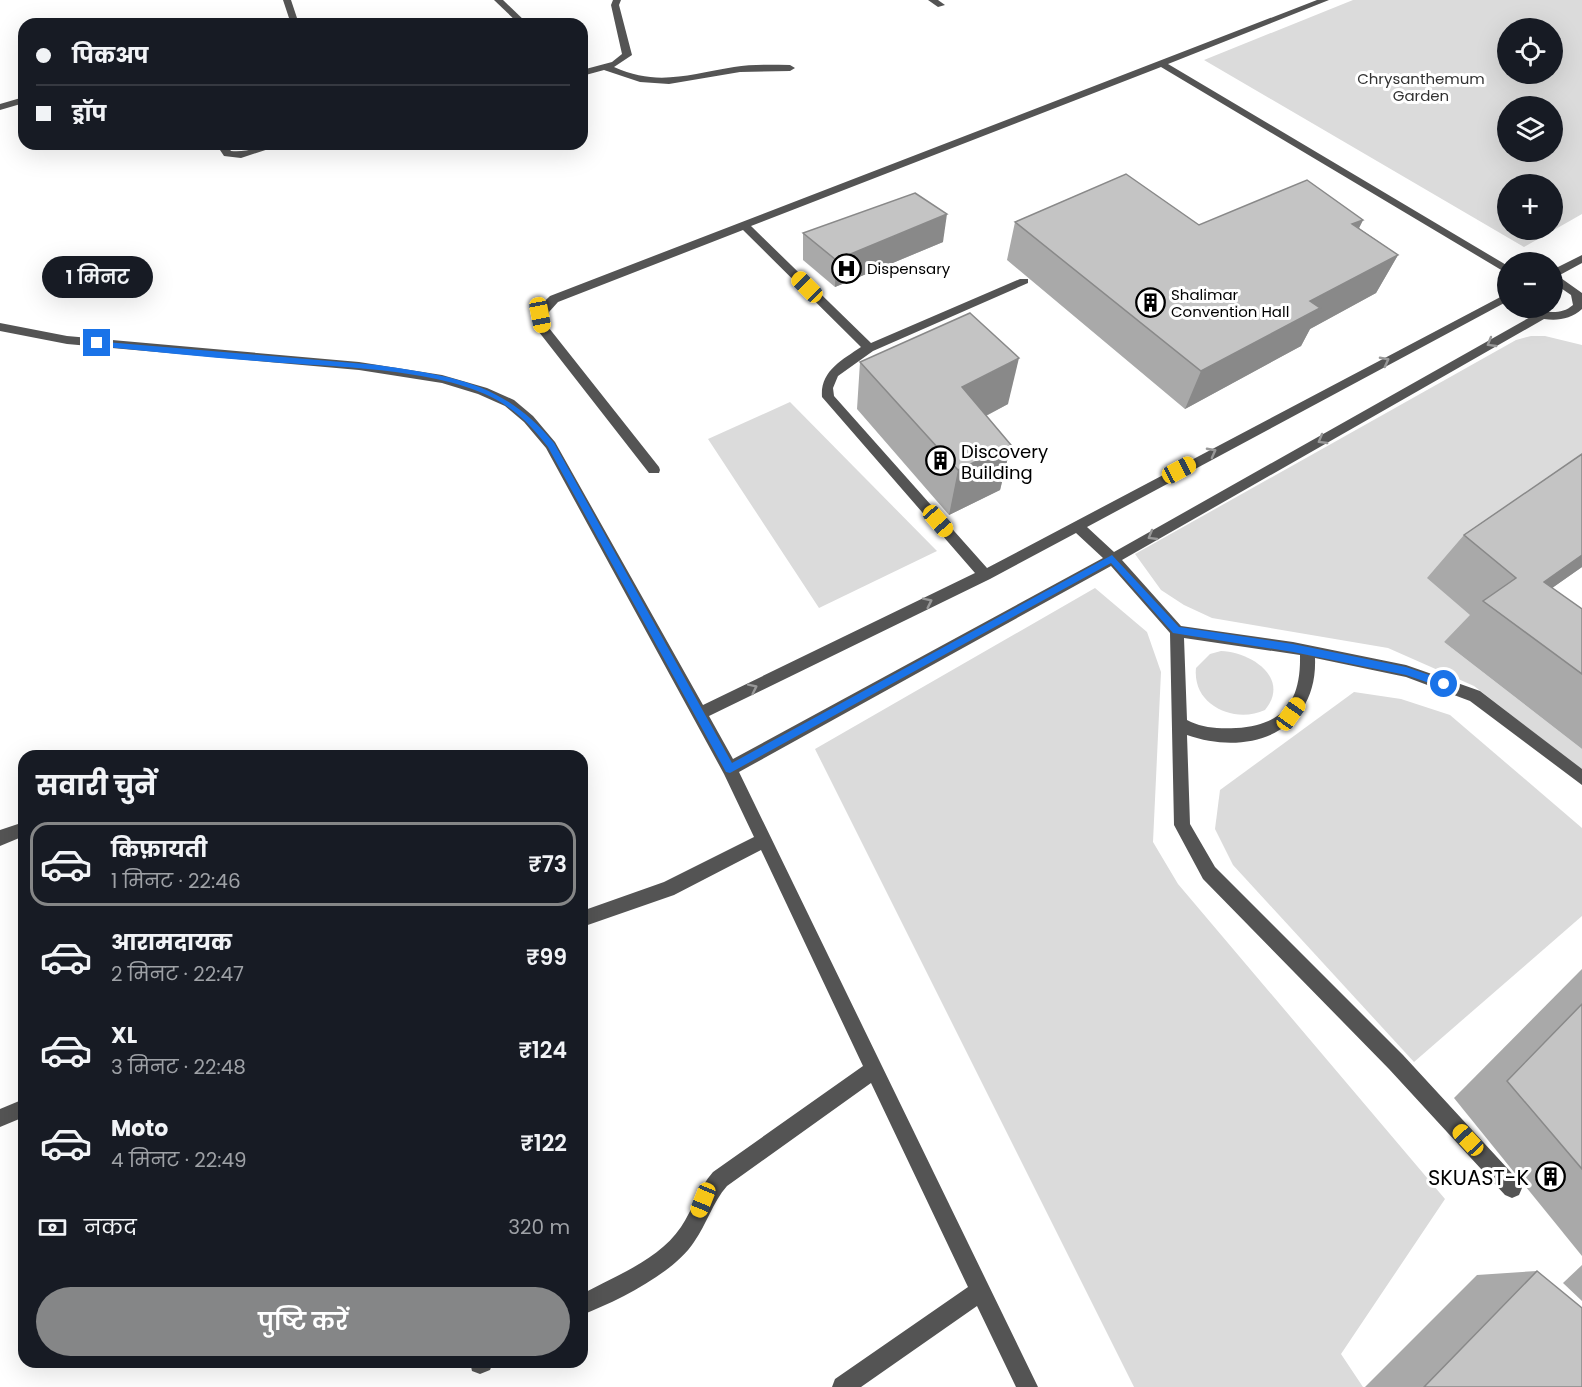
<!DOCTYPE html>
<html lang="hi">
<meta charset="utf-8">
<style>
:root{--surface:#171b24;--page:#242831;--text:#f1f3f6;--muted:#9ea1a6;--line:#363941;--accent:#858687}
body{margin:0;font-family:Poppins,"Noto Sans Devanagari",sans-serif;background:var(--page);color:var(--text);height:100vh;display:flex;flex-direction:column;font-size:22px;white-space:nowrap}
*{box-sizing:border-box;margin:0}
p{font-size:20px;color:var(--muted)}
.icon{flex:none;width:33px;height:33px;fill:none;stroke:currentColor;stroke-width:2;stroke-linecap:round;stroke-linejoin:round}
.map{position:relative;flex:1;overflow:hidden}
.drawer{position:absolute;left:18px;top:750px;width:570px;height:618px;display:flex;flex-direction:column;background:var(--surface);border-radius:18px;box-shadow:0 6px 24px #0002}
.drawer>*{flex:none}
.hud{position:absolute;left:18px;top:18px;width:570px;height:132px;border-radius:18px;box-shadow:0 6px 24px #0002;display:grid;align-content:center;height:132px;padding:0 18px;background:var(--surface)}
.buttons{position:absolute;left:1497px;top:18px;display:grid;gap:12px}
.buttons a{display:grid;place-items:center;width:66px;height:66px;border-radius:50%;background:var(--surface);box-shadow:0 6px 24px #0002;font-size:30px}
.end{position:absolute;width:27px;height:27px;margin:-14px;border:8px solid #1a73e8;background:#fff;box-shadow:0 0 0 3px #fff}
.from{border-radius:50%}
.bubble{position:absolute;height:42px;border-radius:21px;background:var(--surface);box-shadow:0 6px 24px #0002;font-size:20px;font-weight:600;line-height:42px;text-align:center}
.car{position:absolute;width:18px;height:36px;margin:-18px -9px;border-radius:8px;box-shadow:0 0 4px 2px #0007;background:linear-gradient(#f5c518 24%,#345 0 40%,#f5c518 0 76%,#345 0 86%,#f5c518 0)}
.hud b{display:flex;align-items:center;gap:21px;height:57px;font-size:22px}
.hud b+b{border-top:2px solid var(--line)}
.hud i{width:15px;height:15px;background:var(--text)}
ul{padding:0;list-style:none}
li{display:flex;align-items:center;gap:18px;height:84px;margin:0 12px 9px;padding:0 6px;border:3px solid transparent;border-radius:18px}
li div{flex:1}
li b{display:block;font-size:22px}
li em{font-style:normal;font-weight:600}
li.selected{border-color:var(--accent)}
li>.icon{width:54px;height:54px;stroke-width:1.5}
h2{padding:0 18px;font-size:27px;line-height:72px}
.pay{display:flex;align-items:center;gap:15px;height:66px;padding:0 18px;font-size:22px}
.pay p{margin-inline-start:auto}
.button{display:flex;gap:12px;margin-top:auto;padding:12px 18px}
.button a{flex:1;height:69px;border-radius:36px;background:var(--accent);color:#fff;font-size:24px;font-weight:600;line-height:69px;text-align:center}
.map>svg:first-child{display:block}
</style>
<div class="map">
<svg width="1582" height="1387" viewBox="0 0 1582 1387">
<rect width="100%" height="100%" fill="#fff"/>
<g fill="#dbdbdb" fill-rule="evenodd">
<path d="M 1353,0 L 1582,0 L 1582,214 L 1524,247 L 1204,60 ZM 1508,28 L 1552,28 L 1552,74 L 1508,74 ZM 1508,106 L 1552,106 L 1552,152 L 1508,152 ZM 1508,184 L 1552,184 L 1552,230 L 1508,230 Z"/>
<path d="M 1531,336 L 1545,336 L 1582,345 L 1582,470 L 1475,619 L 1444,642 L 1582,749 L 1582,770 L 1474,686 L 1388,648 L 1212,618 L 1184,605 L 1161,590 L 1135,554 L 1516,340 Z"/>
<path d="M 790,402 L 937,551 L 819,608 L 708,439 Z"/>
<path d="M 1095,588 L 1147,632 L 1161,672 L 1153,842 L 1178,884 L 1445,1199 L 1341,1354 L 1363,1387 L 1134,1387 L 815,749 Z"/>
<path d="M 1221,651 C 1251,652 1291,678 1265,710 C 1235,724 1192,706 1196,668 L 1210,654 Z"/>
<path d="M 1354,692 L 1401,699 L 1450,715 L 1582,828 L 1582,916 L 1414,1062 L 1233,865 L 1215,829 L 1220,790 Z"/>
</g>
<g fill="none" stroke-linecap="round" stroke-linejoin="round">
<g fill="#545454" fill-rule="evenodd">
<path d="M 283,0 L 291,0 L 299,24 L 291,24 Z"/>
<path d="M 494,0 L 503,0 L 528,24 L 519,24 Z"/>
<path d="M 613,0 L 621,0 L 619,5 L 632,55 L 614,67 C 658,87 689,74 734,67 C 752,64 771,65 790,65 L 795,68 L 790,71 L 740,72 L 669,84 L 640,82 L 604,70 L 582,76 L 582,70 L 612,62 L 622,54 L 611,5 Z"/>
<path d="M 928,0 L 938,0 L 945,5 L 938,7 Z"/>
<path d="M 1317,0 L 1329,0 L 1168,64 L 1508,266 L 1508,274 L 1161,67 L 751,226 L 871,343 L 1020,279 L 1028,279 L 1028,283 L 873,351 L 838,376 L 833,388 L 834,396 L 987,568 L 1508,293 L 1508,301 L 1087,527 L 1114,552 L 1532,316 L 1520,311 L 1519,308 C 1537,308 1557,319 1573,305 L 1571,295 L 1552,282 L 1552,270 L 1582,255 L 1582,263 L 1558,276 L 1582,293 L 1582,309 C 1571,319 1558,321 1544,319 L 1122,560 L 1181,626 L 1293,642 L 1406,665 L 1449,680 L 1480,691 L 1582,769 L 1582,785 L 1470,701 L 1406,677 L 1315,658 C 1318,732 1249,757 1187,735 L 1190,824 L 1215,867 L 1403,1055 L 1519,1181 L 1522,1188 L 1519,1195 L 1512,1198 L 1505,1195 L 1389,1069 L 1203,879 L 1174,825 L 1170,633 L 1111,566 L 739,772 L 1038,1387 L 1016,1387 L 977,1306 L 861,1387 L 832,1387 L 835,1379 L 968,1287 L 871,1083 L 727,1186 C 712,1203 707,1224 694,1242 C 673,1274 617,1301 582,1315 L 582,1294 C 615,1276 659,1260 681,1227 C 693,1209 698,1189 713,1172 L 863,1066 L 761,850 L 674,895 L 582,927 L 582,911 L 664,882 L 754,837 L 724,774 L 546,448 L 524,422 L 505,406 L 478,394 L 442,383 L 359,370 L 67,344 L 0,331 L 0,323 L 67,336 L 359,362 L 442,375 L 487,388 L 514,400 L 533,416 L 555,442 L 703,705 L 975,573 L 822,397 C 820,371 842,360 861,347 L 743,230 L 558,302 L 549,312 L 549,328 L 659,467 L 660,470 L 659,473 L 649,473 L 539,332 C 533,317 539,306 550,296 ZM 1076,533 L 1103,558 L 733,759 L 709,716 L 990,579 ZM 1184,638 L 1300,655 C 1301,702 1283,725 1236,728 C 1221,729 1204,728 1191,722 L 1187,720 Z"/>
<path d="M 24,97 L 24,103 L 0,110 L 0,104 Z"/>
<path d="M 216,144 L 226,144 L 231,151 C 249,153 266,144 284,144 L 241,158 L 224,156 Z"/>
<path d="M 24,822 L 24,836 L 0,846 L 0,830 Z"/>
<path d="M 24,1099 L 24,1117 L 0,1127 L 0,1109 Z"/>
<path d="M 470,1362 L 493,1362 L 490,1370 L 480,1374 L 472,1371 Z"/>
</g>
</g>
<g fill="#a9a9a9">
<path d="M 1363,220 L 1359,228 L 1398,255 L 1376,293 L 1310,329 L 1301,346 L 1185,409 L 1007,260 L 1015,222 L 1199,225 Z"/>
<path d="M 803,233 L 943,242 L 835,287 L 803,260 Z"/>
<path d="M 860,362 L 1008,404 L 986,416 L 1011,445 L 1000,490 L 949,515 L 857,409 Z"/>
<path d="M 1582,454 L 1582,567 L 1552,588 L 1582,609 L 1582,749 L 1444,642 L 1470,615 L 1427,578 L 1464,535 Z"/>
<path d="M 1582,969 L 1582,1256 L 1454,1098 Z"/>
<path d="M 1582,1265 L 1582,1301 L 1563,1283 Z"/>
<path d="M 1537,1271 L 1582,1387 L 1365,1387 L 1477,1275 Z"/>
</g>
<g fill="#898989">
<path d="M 947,214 L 943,242 L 835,287 L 836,260 Z"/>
<path d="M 1363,220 L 1344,258 L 1352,224 Z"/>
<path d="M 1398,255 L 1376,293 L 1310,329 L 1301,346 L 1185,409 L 1201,371 L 1310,301 Z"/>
<path d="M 1019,358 L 1008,404 L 953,433 L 962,387 Z"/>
<path d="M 1011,445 L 1000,490 L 949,515 L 958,470 Z"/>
<path d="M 1582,555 L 1582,567 L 1508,619 L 1544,582 Z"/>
</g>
<g fill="#c4c4c4" stroke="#898989" stroke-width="1.5">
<path d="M 1126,174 L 1199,225 L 1307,180 L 1363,220 L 1352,224 L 1398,255 L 1310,301 L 1320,308 L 1201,371 L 1015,222 Z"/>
<path d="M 915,193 L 947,214 L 836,260 L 803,233 Z"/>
<path d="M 970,313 L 1019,358 L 962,387 L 1011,445 L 958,470 L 860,362 Z"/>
<path d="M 1582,454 L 1582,555 L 1544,582 L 1582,609 L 1582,674 L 1483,601 L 1516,578 L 1464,535 Z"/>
<path d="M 1582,1004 L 1582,1169 L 1507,1081 Z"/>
<path d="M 1537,1271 L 1582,1308 L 1582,1387 L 1424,1387 Z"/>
</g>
<defs><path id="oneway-chevron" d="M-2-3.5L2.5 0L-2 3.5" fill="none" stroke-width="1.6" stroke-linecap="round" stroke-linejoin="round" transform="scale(1.5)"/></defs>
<g stroke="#989898">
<use href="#oneway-chevron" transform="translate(1491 343) rotate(150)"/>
<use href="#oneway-chevron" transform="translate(1385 361) rotate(-28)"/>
<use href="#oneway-chevron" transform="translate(1322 440) rotate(150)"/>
<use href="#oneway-chevron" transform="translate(1212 452) rotate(-28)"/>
<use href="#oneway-chevron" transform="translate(1152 536) rotate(150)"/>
<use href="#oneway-chevron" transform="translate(928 602) rotate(-26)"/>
<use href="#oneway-chevron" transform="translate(753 688) rotate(-26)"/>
</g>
<path fill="#1a73e8" d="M 94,341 L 377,365 C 451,376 504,382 554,443 L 732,763 L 1112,555 L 1179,627 L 1293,644 L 1406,667 L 1447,681 L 1449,684 L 1444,688 L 1406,675 L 1293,652 L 1173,633 L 1111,563 L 730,773 L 726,772 L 548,447 C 535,430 521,415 502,403 C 447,368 334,367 270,362 C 212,358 154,352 97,346 Z"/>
<defs>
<symbol id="hospital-ring" viewBox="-11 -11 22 22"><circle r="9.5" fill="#fff" stroke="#000" stroke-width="1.5"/><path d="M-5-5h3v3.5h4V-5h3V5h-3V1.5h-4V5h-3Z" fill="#000"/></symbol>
<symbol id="building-ring" viewBox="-11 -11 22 22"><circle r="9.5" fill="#fff" stroke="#000" stroke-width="1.5"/><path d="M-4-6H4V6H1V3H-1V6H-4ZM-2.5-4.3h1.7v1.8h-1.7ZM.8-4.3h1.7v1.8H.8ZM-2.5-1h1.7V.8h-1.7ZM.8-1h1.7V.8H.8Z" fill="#000"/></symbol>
</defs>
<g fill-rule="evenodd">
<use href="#hospital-ring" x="830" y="252" width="33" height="33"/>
<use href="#building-ring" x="1134" y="286" width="33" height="33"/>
<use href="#building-ring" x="924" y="444" width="33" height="33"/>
<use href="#building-ring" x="1534" y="1160" width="33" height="33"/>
</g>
<g text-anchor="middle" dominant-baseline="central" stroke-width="6" stroke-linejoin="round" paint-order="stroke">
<g font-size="15" fill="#323232" stroke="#fff">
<text x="1421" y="78">Chrysanthemum<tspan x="1421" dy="17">Garden</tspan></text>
</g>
<g font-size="15" fill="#000" stroke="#fff" text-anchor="start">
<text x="867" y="268">Dispensary</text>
<text x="1171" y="294">Shalimar<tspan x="1171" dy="17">Convention Hall</tspan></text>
</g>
<g font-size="18" fill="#000" stroke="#fff" text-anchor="start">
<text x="961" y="451">Discovery<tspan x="961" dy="21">Building</tspan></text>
</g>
<g font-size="21" fill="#000" stroke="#fff" text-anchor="end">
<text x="1529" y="1177">SKUAST-K</text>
</g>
</g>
</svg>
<div class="buttons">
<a><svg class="icon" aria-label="locate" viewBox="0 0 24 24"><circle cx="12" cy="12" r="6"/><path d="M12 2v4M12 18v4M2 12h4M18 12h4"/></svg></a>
<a><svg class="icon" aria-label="layers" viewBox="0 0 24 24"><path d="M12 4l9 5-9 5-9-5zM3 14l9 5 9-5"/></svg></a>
<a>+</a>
<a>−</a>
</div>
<i class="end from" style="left:1444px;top:684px"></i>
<i class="end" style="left:97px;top:343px"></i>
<div class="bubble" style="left:42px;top:256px;width:111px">1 मिनट</div>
<i class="car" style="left:807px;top:287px;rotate:315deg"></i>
<i class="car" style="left:540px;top:315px;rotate:169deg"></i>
<i class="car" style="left:1179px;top:470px;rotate:62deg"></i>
<i class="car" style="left:938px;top:521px;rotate:139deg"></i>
<i class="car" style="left:1291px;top:714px;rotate:35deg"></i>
<i class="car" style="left:1468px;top:1140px;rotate:317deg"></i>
<i class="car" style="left:703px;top:1200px;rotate:202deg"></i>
<div class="hud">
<b><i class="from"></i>पिकअप</b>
<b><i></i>ड्रॉप</b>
</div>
<section class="drawer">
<h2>सवारी चुनें</h2>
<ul>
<li class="selected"><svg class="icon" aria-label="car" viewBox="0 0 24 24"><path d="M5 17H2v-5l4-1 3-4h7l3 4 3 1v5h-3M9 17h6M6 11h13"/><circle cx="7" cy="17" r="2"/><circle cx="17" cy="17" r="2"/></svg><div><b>किफ़ायती</b><p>1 मिनट · 22:46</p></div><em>₹73</em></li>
<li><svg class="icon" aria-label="car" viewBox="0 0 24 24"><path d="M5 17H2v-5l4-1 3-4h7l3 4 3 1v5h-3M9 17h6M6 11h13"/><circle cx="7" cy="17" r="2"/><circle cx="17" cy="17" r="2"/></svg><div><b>आरामदायक</b><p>2 मिनट · 22:47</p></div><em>₹99</em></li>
<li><svg class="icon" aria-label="car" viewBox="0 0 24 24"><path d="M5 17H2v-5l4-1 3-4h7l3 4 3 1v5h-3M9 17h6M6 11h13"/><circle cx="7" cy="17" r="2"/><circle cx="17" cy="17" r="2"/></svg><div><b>XL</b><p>3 मिनट · 22:48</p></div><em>₹124</em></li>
<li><svg class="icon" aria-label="car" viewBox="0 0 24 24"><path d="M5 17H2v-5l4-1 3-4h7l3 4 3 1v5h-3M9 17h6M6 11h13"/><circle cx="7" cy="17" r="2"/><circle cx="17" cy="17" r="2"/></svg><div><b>Moto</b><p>4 मिनट · 22:49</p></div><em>₹122</em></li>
</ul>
<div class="pay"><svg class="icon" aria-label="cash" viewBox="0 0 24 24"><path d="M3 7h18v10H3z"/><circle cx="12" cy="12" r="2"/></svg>नकद<p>320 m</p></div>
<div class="button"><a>पुष्टि करें</a></div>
</section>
</div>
